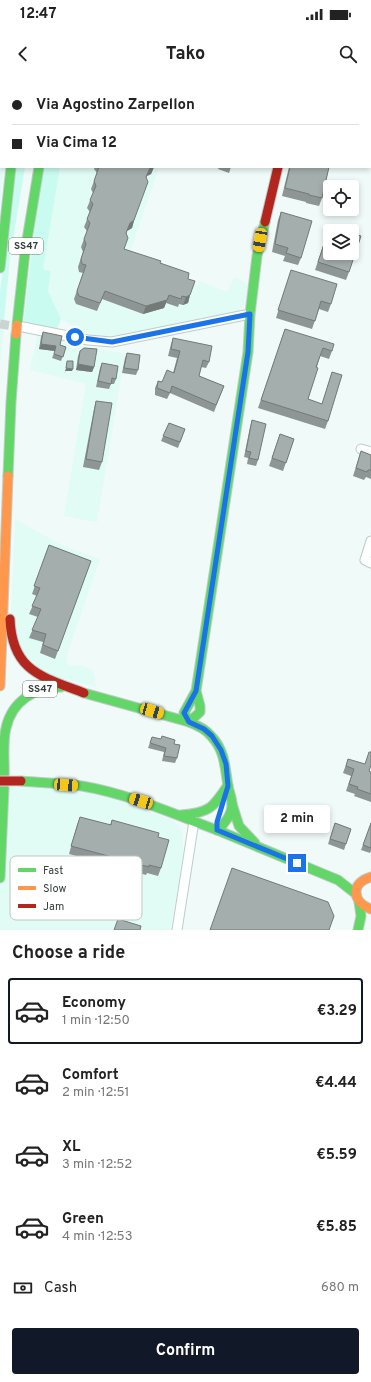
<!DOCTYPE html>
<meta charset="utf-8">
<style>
:root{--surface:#fff;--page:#f6f6f6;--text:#222;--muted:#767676;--line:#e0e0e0;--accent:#111827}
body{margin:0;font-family:Overpass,sans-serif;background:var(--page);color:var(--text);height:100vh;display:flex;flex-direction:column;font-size:15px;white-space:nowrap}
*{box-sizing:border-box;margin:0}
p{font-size:13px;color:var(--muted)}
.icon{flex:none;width:22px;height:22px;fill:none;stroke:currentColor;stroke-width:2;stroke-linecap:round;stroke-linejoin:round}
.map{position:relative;height:850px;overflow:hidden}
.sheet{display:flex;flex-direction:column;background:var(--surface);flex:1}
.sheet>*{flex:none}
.hud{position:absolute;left:0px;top:0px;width:371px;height:88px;box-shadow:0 2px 6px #0003;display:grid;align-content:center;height:88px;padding:0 12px;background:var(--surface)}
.tools{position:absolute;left:323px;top:100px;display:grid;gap:8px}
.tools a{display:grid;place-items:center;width:36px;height:36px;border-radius:4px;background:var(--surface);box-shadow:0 2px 6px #0003;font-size:20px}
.end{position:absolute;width:18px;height:18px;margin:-9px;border:5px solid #1a73e8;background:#fff;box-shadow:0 0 0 2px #fff}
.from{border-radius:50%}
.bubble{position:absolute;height:28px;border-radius:4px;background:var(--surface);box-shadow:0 2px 6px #0003;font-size:13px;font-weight:700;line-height:28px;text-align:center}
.car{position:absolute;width:12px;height:24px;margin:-12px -6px;border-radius:5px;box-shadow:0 0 3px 1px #0007;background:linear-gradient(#f5c518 24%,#345 0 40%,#f5c518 0 76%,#345 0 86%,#f5c518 0)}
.hud b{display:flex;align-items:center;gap:14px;height:38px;font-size:15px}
.hud b+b{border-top:1px solid var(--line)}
.hud i{width:10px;height:10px;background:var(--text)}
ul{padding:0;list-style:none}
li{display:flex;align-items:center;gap:12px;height:66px;margin:0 8px 6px;padding:0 4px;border:2px solid transparent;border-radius:4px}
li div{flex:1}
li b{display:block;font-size:15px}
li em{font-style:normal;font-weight:700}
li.on{border-color:var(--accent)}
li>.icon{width:36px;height:36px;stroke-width:1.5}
h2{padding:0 12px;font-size:18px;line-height:48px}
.pay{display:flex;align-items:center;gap:10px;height:44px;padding:0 12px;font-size:15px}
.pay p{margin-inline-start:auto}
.button{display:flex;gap:8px;margin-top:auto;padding:8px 12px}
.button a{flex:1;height:46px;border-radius:4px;background:var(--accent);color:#fff;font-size:16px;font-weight:700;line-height:46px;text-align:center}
.status{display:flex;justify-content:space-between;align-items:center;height:28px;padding:0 20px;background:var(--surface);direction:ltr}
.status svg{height:11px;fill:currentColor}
header{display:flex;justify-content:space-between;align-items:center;height:52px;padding:0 12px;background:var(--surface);font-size:18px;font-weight:700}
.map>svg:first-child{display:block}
</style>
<div class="status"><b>12:47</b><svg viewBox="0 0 49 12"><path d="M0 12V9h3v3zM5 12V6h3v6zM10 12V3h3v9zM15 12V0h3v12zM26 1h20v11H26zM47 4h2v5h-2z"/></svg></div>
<header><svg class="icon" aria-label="back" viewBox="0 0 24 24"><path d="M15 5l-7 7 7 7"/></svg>Tako<svg class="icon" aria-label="search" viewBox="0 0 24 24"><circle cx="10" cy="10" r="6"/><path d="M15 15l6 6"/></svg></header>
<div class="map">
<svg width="371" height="850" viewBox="0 0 371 850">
<rect width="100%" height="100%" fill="#f0faf8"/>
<g fill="#e0fcf5">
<path d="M 0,0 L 20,0 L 1,1 L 1,87 L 3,87 L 1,101 L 0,133 Z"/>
<path d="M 153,0 L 293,0 L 152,1 Z"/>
<path d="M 60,87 L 159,87 L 127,181 L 198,205 L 199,201 L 227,212 L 235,197 L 248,204 L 246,222 L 239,231 L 120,256 L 109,257 L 94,255 L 82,251 L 61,239 L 48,211 L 51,191 L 43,189 Z"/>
<path d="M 0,244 L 4,244 L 0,284 Z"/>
<path d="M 38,252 L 59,261 L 125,274 L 97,442 L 64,436 L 86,304 L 30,290 Z"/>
<path d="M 15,439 L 61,465 L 100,479 L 66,577 L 67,578 L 66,582 L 69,585 L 73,586 L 81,585 L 92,590 L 95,597 L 95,604 L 98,607 L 60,598 L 40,589 L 22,571 L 11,535 Z"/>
<path d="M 5,705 L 90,711 L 170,739 L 176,743 L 181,750 L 183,759 L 183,770 L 177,815 L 170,850 L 0,850 L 0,802 Z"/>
</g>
<g fill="#cafbf0">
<path d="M 16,87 L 25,87 L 10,178 L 4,241 L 0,241 L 0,211 Z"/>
<path d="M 42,87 L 60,87 L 43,189 L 51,191 L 48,211 L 61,239 L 56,252 L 23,245 Z"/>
</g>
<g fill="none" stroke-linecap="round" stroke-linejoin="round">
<path stroke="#cad5d2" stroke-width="9" stroke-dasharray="9 4.5" stroke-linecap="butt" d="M 0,244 L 20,247"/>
<defs>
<g id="street">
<path d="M 23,247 L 88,260 L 112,262 L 250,234"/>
<path d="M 361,369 L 371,372"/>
<path d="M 371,461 L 365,480 L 371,483"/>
<path d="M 177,850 L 194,741"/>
</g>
<g id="fast">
<path d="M 28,0 L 28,1"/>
<path d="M 299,0 L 299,1"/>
<path d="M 0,188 L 11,87"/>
<path d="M 17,245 L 25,172 L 39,87"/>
<path d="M 8,396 L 11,322 L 16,254"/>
<path d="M 196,611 L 200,626 L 200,632 L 189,642 L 184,633 L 196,611 L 248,272 L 250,234 L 257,176 L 265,142"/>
<path d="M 84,613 L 189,642 C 198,646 206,649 212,657 C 225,671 225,688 228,706 C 229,712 232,718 232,724 C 232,734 225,744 217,750"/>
<path d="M 4,698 C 5,682 2,664 6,648 C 12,621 35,607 61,607"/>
<path d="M 21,701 C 41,703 62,703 82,706 C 129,714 173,734 217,750"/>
<path d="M 232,724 L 239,746 L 255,763"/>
<path d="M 181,735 C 209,733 213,728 228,705"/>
<path d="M 217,750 L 338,800 L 356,814"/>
<path d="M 0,798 L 4,708"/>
<path d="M 358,850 L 361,836 L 359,822"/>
</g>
<g id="slow">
<path d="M 0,606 L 8,396"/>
<path d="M 371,797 C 350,803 352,822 371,829"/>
</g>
<g id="jam">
<path d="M 55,0 L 55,1"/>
<path d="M 265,142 L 278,87"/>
<path d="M 10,539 C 12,592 43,597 84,613"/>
</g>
</defs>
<use href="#street" stroke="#c0cbc9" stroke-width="11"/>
<use href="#fast" stroke="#c0cbc9" stroke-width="11"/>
<use href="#slow" stroke="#c0cbc9" stroke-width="11"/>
<use href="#jam" stroke="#c0cbc9" stroke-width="11"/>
<use href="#street" stroke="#fdfefe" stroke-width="9"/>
<use href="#fast" stroke="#63d668" stroke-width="9"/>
<use href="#slow" stroke="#ff974d" stroke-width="9"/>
<use href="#jam" stroke="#b3261e" stroke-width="9"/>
<defs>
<path id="slow-bridge" d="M 16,254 L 17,245"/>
<path id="jam-bridge" d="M 0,701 L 21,701"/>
</defs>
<use href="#slow-bridge" stroke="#d0d7d6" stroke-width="11" stroke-linecap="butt"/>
<use href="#jam-bridge" stroke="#d0d7d6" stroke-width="11" stroke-linecap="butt"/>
<use href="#slow-bridge" stroke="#ff974d" stroke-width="9"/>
<use href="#jam-bridge" stroke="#b3261e" stroke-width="9"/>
</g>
<g fill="#8d9694">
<path d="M 186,0 L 250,0 L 253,1 L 189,1 Z"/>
<path d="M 361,0 L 371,0 L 371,59 L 370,59 L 370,1 L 361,1 Z"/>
<path d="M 95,87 L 154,87 L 151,94 L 147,96 L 132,148 L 127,151 L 124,169 L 160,183 L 188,199 L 190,215 L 188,223 L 183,225 L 179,224 L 178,227 L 166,223 L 164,228 L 143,234 L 102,219 L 97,231 L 76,224 L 74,219 L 83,193 L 79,192 L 78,187 L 83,172 L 81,167 L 87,151 L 84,147 L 90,132 L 87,128 L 93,113 L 91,109 L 97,93 L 94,89 Z"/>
<path d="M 219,87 L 231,87 L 229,93 L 218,89 Z"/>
<path d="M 289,87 L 329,87 L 322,118 L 319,126 L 306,123 L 306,122 L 282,116 Z"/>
<path d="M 281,132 L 301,178 L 298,185 L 283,181 L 285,176 L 272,172 L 278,140 Z"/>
<path d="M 327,154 L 349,192 L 346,200 L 315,190 Z"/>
<path d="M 291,190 L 331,224 L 328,232 L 319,229 L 312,249 L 276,238 Z"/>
<path d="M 285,249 L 332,271 L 329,279 L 320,276 L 308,319 L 322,324 L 332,292 L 328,341 L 325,349 L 258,328 Z"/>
<path d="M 43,252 L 60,265 L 66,267 L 61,281 L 52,278 L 55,271 L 39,269 L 41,257 Z"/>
<path d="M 173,258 L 209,282 L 206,288 L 201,287 L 199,296 L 224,306 L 214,332 L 170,313 L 167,319 L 155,315 L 155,308 L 158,301 L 162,302 L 173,293 L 177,278 L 168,276 L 171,264 Z"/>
<path d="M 80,271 L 94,287 L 92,292 L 76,290 L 78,276 Z"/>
<path d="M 127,273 L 138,290 L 136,295 L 122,293 L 125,278 Z"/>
<path d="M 102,283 L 116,299 L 114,304 L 111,304 L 109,309 L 96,307 L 100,288 Z"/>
<path d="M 96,321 L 102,382 L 99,390 L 83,387 L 94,329 Z"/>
<path d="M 252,340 L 258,380 L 256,386 L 247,384 L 248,378 L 244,377 L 250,347 Z"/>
<path d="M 169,343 L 185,349 L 178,368 L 161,361 Z"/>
<path d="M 280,354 L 294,359 L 283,391 L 269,386 Z"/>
<path d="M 361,371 L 371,375 L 371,399 L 366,397 L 364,400 L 353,396 Z"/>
<path d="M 49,465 L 91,481 L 55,579 L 40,573 L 43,562 L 29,558 L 38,537 L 29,534 L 37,516 L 32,514 Z"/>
<path d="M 152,657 L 174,664 L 177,678 L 175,683 L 162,681 L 164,672 L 148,668 Z"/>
<path d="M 348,679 L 371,692 L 371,722 L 354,716 L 355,714 L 346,711 L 351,696 L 343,693 Z"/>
<path d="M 80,737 L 110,745 L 112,740 L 158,757 L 161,788 L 158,796 L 147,793 L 146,795 L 69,774 L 77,745 Z"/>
<path d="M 335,743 L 351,749 L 344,770 L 328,764 Z"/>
<path d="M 371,743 L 371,771 L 370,773 L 361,770 Z"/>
</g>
<g fill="#737a78">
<path d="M 152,87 L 154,87 L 151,94 L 147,96 L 150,88 Z"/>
<path d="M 134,140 L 132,148 L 127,151 L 130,143 Z"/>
<path d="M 169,215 L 164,228 L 143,234 L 146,226 Z"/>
<path d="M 190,215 L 188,223 L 183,225 L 186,217 Z"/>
<path d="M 41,264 L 56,266 L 55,271 L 39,269 Z"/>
<path d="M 78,284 L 94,287 L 92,292 L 76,290 Z"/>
<path d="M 66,288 L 73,289 L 72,291 L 65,291 Z"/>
</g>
<g fill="#a4aeac" stroke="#737a78">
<path d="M 207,0 L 250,0 L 253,1 L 206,1 Z"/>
<path d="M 311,0 L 349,0 L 349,1 L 310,1 Z"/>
<path d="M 362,0 L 371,0 L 371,50 L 370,50 L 370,1 L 361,1 Z"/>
<path d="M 99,87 L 152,87 L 150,88 L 146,97 L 148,102 L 134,140 L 130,143 L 126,153 L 128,158 L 124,169 L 161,181 L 160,183 L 189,193 L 188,199 L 195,201 L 190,215 L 186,217 L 182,216 L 181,219 L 169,215 L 167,220 L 146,226 L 105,211 L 100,223 L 79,216 L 77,211 L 86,185 L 82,184 L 81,179 L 86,164 L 84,159 L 90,143 L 87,139 L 93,124 L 90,120 L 96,106 L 94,101 Z"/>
<path d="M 290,87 L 329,87 L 322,118 L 309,115 L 309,114 L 285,108 Z"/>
<path d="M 281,132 L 312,141 L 301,178 L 286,173 L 288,168 L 275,164 Z"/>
<path d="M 330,146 L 346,151 L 330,151 L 330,173 L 352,173 L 352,153 L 361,156 L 349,192 L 318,182 Z"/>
<path d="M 291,190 L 337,204 L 331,224 L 321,221 L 315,241 L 278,230 Z"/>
<path d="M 285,249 L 334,264 L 332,271 L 323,268 L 316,287 L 318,288 L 308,319 L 322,324 L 332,292 L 342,295 L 328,341 L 261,320 Z"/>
<path d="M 43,252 L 62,256 L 60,265 L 66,267 L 63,277 L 54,274 L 56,266 L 41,264 Z"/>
<path d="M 173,258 L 212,266 L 209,282 L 203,280 L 199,296 L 224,306 L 216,325 L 172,306 L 170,313 L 157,308 L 158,301 L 162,302 L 167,290 L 174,293 L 180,271 L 171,269 Z"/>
<path d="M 84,268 L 97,269 L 94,287 L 78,284 L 80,271 Z"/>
<path d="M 127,273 L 140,275 L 138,290 L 124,288 Z"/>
<path d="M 67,281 L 73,281 L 73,289 L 66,288 Z"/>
<path d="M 102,283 L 118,286 L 116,299 L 112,298 L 111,304 L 98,301 Z"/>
<path d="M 96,321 L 112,323 L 102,382 L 86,379 Z"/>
<path d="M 252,340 L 266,344 L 258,380 L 249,378 L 251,372 L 246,371 Z"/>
<path d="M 169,343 L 185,349 L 180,362 L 163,356 Z"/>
<path d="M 280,354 L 294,359 L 286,383 L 272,378 Z"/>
<path d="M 361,371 L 371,375 L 371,390 L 368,390 L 367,392 L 356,388 Z"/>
<path d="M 49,465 L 91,481 L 58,571 L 43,565 L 46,554 L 32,550 L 41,529 L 32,526 L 40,508 L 34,506 Z"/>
<path d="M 162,656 L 175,660 L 174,664 L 180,665 L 177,678 L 164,676 L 166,668 L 150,663 L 152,657 L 161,659 Z"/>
<path d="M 369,672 L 371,672 L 371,685 L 369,691 L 371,692 L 371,714 L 357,709 L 358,707 L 349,704 L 354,689 L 346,686 L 348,679 L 365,684 Z"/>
<path d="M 80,737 L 111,745 L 112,740 L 159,753 L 158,757 L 169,760 L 161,788 L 149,785 L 149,787 L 71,766 Z"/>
<path d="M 335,743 L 351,749 L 346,764 L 330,759 Z"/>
<path d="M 371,743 L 371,768 L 363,765 Z"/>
<path d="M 232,788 L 328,822 L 334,836 L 329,850 L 210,850 Z"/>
<path d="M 118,839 L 141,846 L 140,850 L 114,850 Z"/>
</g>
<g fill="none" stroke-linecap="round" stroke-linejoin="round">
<path stroke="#1a73e8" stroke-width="5" d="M 75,257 L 112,262 L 250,234 L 248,272 L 196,611 L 184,633 L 189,642 L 204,649 L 212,656 L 221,670 L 226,684 L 228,706 L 217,742 L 217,750 L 297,783"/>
</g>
<g text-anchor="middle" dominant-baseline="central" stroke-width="4" stroke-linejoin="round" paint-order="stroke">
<g fill="#fff" stroke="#707976" stroke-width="1">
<rect x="9" y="158" width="34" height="16" rx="3"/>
<rect x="23" y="601" width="34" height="16" rx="3"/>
</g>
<g font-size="10" font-weight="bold" fill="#323f3c">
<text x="26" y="166">SS47</text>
<text x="40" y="609">SS47</text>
</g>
</g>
<rect x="10" y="776" width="132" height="64" rx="6" fill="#fff" stroke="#c2c5c4" stroke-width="1"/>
<rect x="18" y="788" width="18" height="4" fill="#63d668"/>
<rect x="18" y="806" width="18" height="4" fill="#ff974d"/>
<rect x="18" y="824" width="18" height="4" fill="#b3261e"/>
<g font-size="11" fill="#323f3c">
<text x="43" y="794">Fast</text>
<text x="43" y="812">Slow</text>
<text x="43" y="830">Jam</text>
</g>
</svg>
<div class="tools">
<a><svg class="icon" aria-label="locate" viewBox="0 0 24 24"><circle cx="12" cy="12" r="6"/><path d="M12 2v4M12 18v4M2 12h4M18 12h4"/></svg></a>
<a><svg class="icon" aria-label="layers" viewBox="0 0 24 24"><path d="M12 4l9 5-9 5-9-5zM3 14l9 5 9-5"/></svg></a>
</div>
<i class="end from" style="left:75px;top:257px"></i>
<i class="end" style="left:297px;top:783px"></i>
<div class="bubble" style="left:264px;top:725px;width:66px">2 min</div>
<i class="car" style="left:260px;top:160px;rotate:190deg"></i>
<i class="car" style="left:152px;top:631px;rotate:106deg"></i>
<i class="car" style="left:66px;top:705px;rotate:94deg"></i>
<i class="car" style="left:141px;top:721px;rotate:287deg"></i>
<div class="hud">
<b><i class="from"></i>Via Agostino Zarpellon</b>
<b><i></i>Via Cima 12</b>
</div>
</div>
<section class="sheet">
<h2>Choose a ride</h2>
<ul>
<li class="on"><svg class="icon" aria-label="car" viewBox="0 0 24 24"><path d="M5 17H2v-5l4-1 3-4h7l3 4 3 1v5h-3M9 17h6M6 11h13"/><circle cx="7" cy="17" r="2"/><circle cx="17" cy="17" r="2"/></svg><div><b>Economy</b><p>1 min · 12:50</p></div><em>€3.29</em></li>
<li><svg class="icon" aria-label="car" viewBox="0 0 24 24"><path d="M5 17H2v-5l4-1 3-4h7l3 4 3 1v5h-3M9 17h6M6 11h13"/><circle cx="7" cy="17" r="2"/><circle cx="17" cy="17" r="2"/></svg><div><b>Comfort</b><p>2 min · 12:51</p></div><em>€4.44</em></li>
<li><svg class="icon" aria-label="car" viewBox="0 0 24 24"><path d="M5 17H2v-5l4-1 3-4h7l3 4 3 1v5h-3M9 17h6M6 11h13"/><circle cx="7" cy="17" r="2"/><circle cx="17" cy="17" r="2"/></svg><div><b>XL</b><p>3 min · 12:52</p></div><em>€5.59</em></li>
<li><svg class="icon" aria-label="car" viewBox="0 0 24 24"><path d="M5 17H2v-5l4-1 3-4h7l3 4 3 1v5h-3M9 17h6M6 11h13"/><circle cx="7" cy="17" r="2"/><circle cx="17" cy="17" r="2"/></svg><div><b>Green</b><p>4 min · 12:53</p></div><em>€5.85</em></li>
</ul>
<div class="pay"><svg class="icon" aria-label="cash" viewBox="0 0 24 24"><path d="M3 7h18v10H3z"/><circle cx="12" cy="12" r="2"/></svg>Cash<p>680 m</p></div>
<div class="button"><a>Confirm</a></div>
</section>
